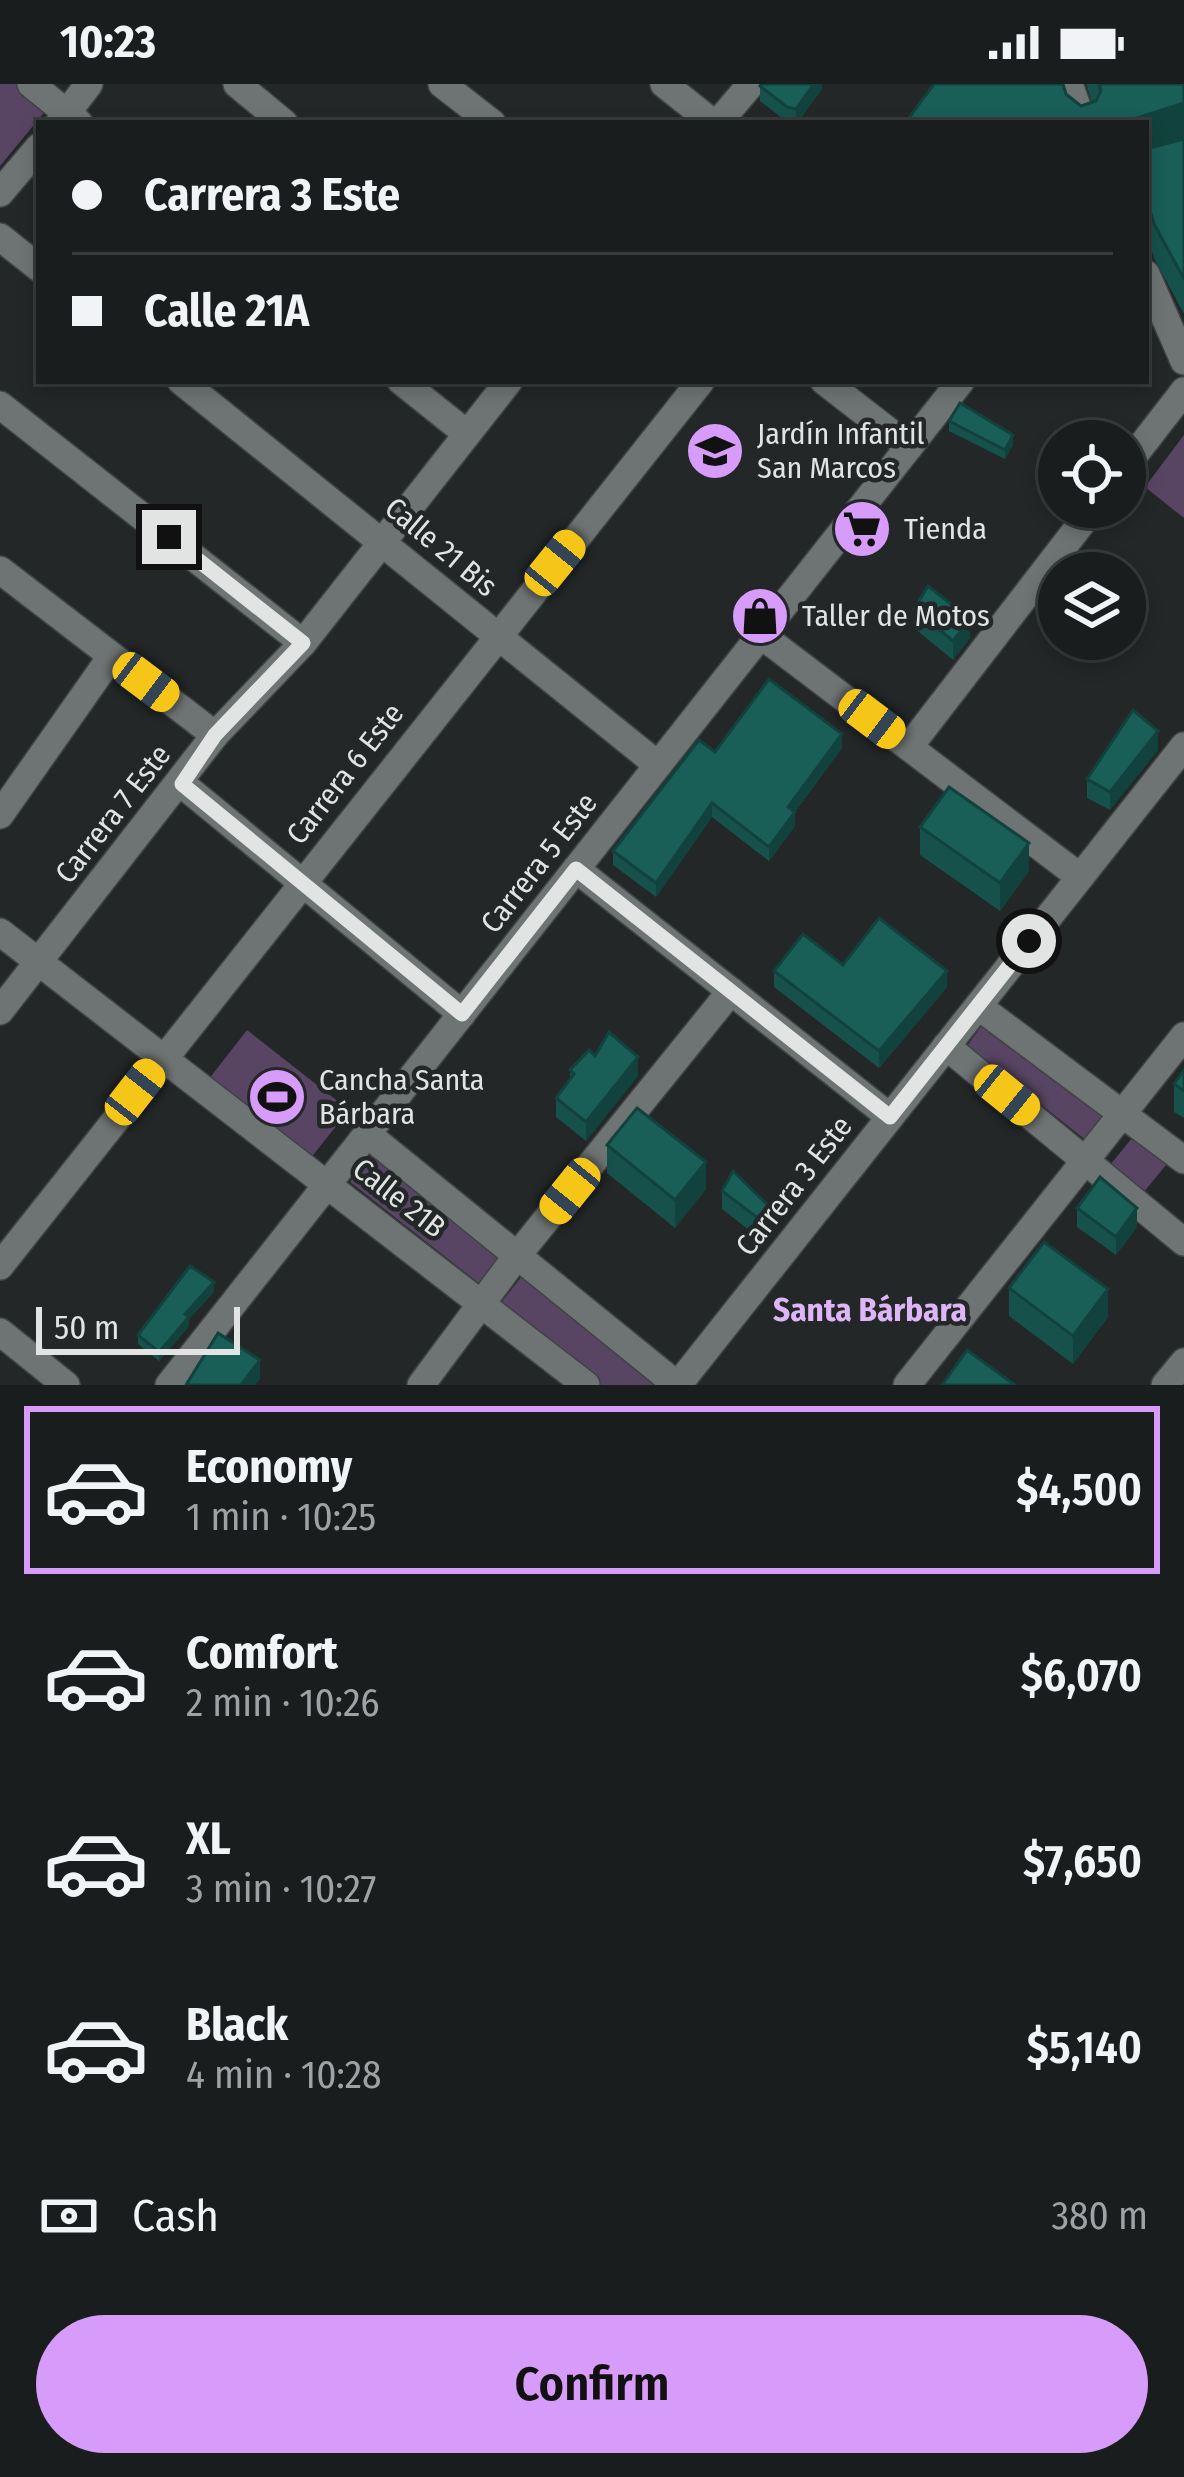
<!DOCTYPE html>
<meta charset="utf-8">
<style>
:root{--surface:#1a1d1d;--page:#232626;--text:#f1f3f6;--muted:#9fa2a4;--line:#383b3b;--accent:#d79bf9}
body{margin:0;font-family:"Fira Sans Condensed",sans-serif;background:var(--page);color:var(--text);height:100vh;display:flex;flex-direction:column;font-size:45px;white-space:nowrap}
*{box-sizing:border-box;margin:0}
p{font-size:39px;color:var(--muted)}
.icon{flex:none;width:66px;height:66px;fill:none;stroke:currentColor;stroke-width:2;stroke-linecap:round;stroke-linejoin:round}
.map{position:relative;height:1301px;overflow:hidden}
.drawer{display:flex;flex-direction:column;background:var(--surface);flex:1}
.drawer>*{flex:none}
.hud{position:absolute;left:36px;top:36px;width:1113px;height:264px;border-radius:0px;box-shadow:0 6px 18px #0003,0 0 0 3px var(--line);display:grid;align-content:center;height:264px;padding:0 36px;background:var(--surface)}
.fabs{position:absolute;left:1038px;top:336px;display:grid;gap:24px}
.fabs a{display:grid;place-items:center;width:108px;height:108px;border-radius:50%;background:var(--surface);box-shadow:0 6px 18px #0003,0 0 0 3px var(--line);font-size:60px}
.scale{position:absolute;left:36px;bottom:30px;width:204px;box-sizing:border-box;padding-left:12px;border:6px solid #e1e4e3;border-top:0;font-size:33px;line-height:42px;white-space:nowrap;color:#e1e4e3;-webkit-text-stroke:9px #232727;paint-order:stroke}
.end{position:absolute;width:54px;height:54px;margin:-27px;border:15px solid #e1e4e3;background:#111;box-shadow:0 0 0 6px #111}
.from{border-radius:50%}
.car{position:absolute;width:36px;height:72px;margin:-36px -18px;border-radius:15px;box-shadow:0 0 9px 3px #0007;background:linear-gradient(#f5c518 24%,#345 0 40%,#f5c518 0 76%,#345 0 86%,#f5c518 0)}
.hud b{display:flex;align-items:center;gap:42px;height:114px;font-size:45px}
.hud b+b{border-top:3px solid var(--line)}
.hud i{width:30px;height:30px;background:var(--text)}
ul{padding:21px 0 0;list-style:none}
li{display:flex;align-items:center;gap:36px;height:168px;margin:0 24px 18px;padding:0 12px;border:6px solid transparent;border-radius:0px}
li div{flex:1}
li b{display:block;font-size:45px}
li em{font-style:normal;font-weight:600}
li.current{border-color:var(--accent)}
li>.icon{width:108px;height:108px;stroke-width:1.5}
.pay{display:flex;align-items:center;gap:30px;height:132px;padding:0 36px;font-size:45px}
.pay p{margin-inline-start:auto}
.primary-button{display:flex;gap:24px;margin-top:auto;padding:24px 36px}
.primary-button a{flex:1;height:138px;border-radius:72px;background:var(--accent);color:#111;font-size:48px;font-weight:600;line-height:138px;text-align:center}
.status{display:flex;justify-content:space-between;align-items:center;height:84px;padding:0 60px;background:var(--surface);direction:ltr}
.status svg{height:33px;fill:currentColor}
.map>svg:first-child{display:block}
</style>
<div class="status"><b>10:23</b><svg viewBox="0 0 49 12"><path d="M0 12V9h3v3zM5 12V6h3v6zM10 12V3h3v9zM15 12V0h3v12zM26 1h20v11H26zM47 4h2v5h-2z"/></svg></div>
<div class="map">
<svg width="1184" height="1301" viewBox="0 0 1184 1301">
<rect width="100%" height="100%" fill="#232727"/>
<g fill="#584564">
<path d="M 0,0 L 24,0 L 47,25 L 0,82 Z"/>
<path d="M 1184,351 L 1184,434 L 1145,403 Z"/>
<path d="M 987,934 L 1115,1033 L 1092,1061 L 967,962 Z"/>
<path d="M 247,946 L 349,1026 L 306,1080 L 205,1000 Z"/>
<path d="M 1137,1048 L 1171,1075 L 1143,1109 L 1110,1081 Z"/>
<path d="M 375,1067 L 507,1174 L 485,1204 L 350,1098 Z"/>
<path d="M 526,1187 L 662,1301 L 590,1301 L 500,1220 Z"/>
</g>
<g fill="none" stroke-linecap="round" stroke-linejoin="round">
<defs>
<g id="minor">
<path d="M 31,0 L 79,39"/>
<path d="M 237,0 L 284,39"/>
<path d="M 442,0 L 492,39"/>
<path d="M 664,0 L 713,39"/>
<path d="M 1069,0 L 1083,39"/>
<path d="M 59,39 L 89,0"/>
<path d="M 718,39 L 751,0"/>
<path d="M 0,109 L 39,63"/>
<path d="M 0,153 L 39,184"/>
<path d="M 1146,190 L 1184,277"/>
<path d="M 181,297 L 658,681"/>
<path d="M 401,297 L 466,349"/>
<path d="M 824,297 L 909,363"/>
<path d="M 0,321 L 303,559"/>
<path d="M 1125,383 L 1184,307"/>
<path d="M 0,486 L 215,651"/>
<path d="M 761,551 L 1080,793"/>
<path d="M 909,663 L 1094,423"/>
<path d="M 182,700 L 462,930"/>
<path d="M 0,731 L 111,573"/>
<path d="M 576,785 L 890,1033"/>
<path d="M 0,848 L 586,1301"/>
<path d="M 978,922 L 1184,1076"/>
<path d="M 0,927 L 215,651 L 303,559 L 509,297"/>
<path d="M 946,962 L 1184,1158"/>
<path d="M 367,1050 L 677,1301"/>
<path d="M 0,1182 L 701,297"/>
<path d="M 0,1248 L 66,1301"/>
<path d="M 169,1301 L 961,297"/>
<path d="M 421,1301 L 516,1173 L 731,907"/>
<path d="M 678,1301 L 1184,662"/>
<path d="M 907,1301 L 1184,952"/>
<path d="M 1165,1301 L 1184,1278"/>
</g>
</defs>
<use href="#minor" stroke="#3f4343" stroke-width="30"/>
<use href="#minor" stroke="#6e7473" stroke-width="27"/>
</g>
<g fill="#16514b">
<path d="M 822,0 L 822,5 L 797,39 L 787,38 L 760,17 L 760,2 Z"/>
<path d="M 1086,0 L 1184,0 L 1184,230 L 1154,174 L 1146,147 L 1146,39 L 905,39 L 1066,10 L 1081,22 L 1092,18 Z"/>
<path d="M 949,337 L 1013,361 L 1005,375 L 949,347 Z"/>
<path d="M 914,525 L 970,554 L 953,576 L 914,544 Z"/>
<path d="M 842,664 L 795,728 L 795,742 L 769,777 L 712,733 L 656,813 L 613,781 L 613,767 L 715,668 Z"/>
<path d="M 1158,666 L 1110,726 L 1087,714 L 1087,695 Z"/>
<path d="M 920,743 L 1029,787 L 1000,827 L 920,771 Z"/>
<path d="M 843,881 L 947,903 L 879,984 L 774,903 L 774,887 Z"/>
<path d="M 595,972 L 638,992 L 586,1057 L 556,1033 L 556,1014 L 570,995 L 570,986 Z"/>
<path d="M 1184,986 L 1184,1034 L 1174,1028 L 1174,1000 Z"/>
<path d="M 607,1061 L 706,1105 L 675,1144 L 607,1089 Z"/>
<path d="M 722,1107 L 776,1148 L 767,1160 L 722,1125 Z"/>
<path d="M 1077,1124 L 1137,1143 L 1116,1171 L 1077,1143 Z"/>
<path d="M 1009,1204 L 1108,1233 L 1073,1280 L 1009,1232 Z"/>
<path d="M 214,1208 L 189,1235 L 189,1242 L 159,1277 L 138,1260 L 138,1251 Z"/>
</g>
<g fill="#12423d">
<path d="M 814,0 L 822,0 L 822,5 L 796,39 L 796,25 Z"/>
<path d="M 1184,19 L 1184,54 L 1146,66 L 1146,39 L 1133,39 L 1134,35 Z"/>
<path d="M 1013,351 L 1013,361 L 1005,375 L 1005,366 Z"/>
<path d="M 970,535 L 970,554 L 953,576 L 953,557 Z"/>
<path d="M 1158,647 L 1158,666 L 1110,726 L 1110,708 Z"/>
<path d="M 842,650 L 842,664 L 788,737 L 788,723 Z"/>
<path d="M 712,719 L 712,733 L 656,813 L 656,799 Z"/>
<path d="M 795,728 L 795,742 L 769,777 L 769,763 Z"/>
<path d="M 1029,759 L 1029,787 L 1000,827 L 1000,799 Z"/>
<path d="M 947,887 L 947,903 L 879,984 L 879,967 Z"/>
<path d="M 638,973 L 638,992 L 586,1057 L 586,1038 Z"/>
<path d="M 706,1078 L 706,1105 L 675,1144 L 675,1116 Z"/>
<path d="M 1137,1124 L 1137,1143 L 1116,1171 L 1116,1153 Z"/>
<path d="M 776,1129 L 776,1148 L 767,1160 L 767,1141 Z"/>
<path d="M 214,1198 L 214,1208 L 189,1235 L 189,1242 L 159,1277 L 159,1268 L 185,1230 Z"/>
<path d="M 1108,1205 L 1108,1233 L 1073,1280 L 1073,1252 Z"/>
<path d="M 260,1276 L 260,1295 L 255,1301 L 240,1301 Z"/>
</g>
<g fill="#195e57" stroke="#12423d" stroke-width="3">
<path d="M 761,0 L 814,0 L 796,25 L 787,23 L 760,2 Z"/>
<path d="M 934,0 L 1063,0 L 1066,10 L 1081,22 L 1096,17 L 1101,6 L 1099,0 L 1184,0 L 1184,19 L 1134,35 L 1133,39 L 905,39 Z"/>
<path d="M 1184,55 L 1184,195 L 1154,140 L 1146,112 L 1146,65 Z"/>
<path d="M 960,319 L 1013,351 L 1005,366 L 949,337 Z"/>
<path d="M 928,502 L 970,535 L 953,557 L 914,525 Z"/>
<path d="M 769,595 L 842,650 L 788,723 L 795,728 L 769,763 L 712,719 L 656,799 L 613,767 L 699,656 L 715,668 Z"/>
<path d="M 1133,626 L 1158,647 L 1110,708 L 1087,695 Z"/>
<path d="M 949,703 L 1029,759 L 1000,799 L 920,743 Z"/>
<path d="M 879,834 L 947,887 L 879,967 L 774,887 L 803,850 L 843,881 Z"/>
<path d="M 609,948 L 638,973 L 586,1038 L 556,1014 L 574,990 L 570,986 L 589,966 L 595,972 Z"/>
<path d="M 1184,986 L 1184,1007 L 1174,1000 Z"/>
<path d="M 637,1024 L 706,1078 L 675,1116 L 607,1061 Z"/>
<path d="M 733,1087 L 776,1129 L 767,1141 L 722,1107 Z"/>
<path d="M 1100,1093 L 1137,1124 L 1116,1153 L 1077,1124 Z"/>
<path d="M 1044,1158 L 1108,1205 L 1073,1252 L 1009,1204 Z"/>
<path d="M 190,1182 L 214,1198 L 185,1230 L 189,1233 L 159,1268 L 138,1251 Z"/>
<path d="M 218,1249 L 260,1276 L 241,1301 L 186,1301 Z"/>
<path d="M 967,1266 L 1015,1301 L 942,1301 Z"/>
</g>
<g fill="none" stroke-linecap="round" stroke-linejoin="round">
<path stroke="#e1e4e3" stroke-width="15" d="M 169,453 L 303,559 L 215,651 L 182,700 L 462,930 L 576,785 L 890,1033 L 1029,857"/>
</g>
<defs>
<symbol id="school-disc" viewBox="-11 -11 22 22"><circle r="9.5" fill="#d79bf9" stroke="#232727"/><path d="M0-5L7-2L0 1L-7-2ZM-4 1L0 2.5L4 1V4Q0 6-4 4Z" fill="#111"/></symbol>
<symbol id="supermarket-disc" viewBox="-11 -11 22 22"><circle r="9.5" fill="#d79bf9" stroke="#232727"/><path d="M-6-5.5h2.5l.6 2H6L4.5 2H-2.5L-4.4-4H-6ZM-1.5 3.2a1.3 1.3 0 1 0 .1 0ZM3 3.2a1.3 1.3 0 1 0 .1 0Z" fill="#111"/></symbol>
<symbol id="shop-disc" viewBox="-11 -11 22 22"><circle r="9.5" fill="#d79bf9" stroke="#232727"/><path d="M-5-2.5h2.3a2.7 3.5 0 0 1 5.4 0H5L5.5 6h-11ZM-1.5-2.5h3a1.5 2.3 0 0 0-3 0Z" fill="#111"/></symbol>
<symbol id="stadium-disc" viewBox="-11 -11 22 22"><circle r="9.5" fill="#d79bf9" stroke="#232727"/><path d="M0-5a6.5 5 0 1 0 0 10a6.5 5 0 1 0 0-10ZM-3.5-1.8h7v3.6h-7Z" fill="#111"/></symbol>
</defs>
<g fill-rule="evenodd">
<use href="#school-disc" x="682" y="334" width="66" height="66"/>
<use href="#supermarket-disc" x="829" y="412" width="66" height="66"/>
<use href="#shop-disc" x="727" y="499" width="66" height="66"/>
<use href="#stadium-disc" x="244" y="980" width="66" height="66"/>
</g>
<g text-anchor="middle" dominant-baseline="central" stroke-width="9" stroke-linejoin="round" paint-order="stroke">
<g font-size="30" fill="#e1e4e3" stroke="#232727" text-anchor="start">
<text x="757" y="350">Jardín Infantil<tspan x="757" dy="34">San Marcos</tspan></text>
<text x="904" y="445">Tienda</text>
<text x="802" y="532">Taller de Motos</text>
<text x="319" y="996">Cancha Santa<tspan x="319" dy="34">Bárbara</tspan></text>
</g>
<g font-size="30" fill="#e1e4e3" stroke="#232727">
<text transform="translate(441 463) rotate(40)">Calle 21 Bis</text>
<text transform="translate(345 690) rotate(-52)">Carrera 6 Este</text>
<text transform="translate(113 730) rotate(-52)">Carrera 7 Este</text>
<text transform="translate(539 779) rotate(-52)">Carrera 5 Este</text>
<text transform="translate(794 1102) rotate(-52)">Carrera 3 Este</text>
<text transform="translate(399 1114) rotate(38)">Calle 21B</text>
</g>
<g font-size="33" font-weight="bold" fill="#deb5f7" stroke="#232727">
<text x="870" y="1226">Santa Bárbara</text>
</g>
</g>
</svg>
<div class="fabs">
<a><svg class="icon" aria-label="locate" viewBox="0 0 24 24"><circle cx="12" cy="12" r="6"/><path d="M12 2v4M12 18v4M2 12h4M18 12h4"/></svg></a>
<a><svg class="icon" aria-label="layers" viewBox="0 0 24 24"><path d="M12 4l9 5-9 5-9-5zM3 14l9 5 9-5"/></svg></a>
</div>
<div class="scale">50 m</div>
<i class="end from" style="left:1029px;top:857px"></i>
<i class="end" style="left:169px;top:453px"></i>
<i class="car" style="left:555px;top:479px;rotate:39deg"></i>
<i class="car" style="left:146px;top:598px;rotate:127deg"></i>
<i class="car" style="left:872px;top:635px;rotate:127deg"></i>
<i class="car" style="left:135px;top:1008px;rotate:38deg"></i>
<i class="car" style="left:1007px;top:1011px;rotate:129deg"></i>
<i class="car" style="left:570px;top:1107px;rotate:219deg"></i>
<div class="hud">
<b><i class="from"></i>Carrera 3 Este</b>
<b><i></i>Calle 21A</b>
</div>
</div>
<section class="drawer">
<ul>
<li class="current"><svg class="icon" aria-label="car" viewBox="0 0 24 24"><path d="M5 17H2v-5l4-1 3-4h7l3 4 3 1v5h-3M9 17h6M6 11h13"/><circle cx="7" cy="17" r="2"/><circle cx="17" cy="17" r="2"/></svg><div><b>Economy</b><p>1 min · 10:25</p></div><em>$4,500</em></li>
<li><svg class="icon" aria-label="car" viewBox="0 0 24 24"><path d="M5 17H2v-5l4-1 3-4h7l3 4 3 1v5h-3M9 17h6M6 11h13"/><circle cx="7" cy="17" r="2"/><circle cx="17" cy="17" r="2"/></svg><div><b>Comfort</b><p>2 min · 10:26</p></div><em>$6,070</em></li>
<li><svg class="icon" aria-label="car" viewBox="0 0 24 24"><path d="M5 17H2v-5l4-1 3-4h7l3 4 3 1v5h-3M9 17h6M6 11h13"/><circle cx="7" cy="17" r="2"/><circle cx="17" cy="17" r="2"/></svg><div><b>XL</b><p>3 min · 10:27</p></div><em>$7,650</em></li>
<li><svg class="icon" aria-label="car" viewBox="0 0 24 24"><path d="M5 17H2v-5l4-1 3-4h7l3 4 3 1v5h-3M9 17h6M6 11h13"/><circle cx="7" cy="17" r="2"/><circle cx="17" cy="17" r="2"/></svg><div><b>Black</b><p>4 min · 10:28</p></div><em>$5,140</em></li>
</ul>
<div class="pay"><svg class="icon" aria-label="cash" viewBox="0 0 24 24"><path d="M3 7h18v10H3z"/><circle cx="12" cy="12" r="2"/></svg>Cash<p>380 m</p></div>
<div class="primary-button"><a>Confirm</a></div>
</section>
